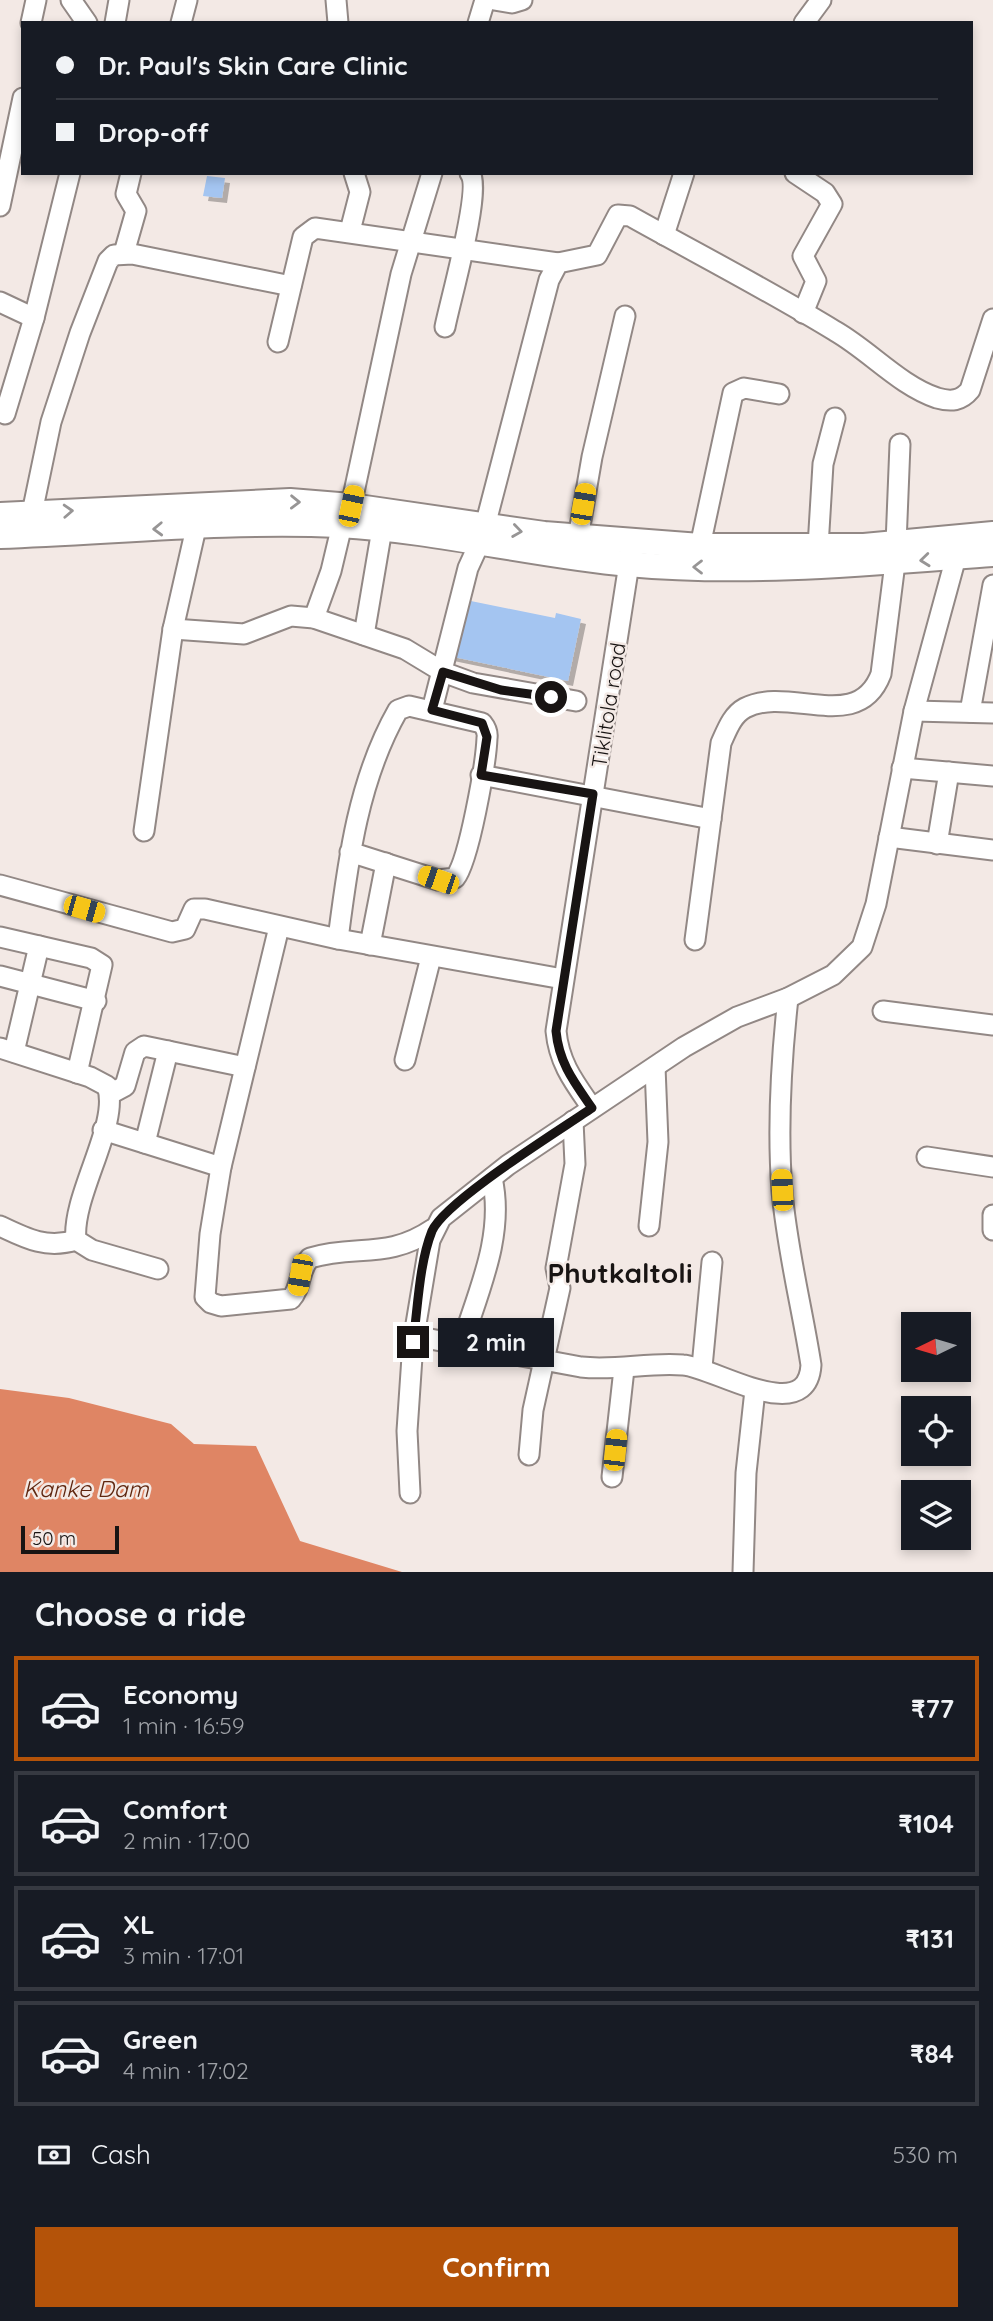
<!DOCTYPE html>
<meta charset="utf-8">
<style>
:root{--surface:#171b24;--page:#20242c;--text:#f1f3f6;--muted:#9ea1a6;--line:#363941;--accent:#b45309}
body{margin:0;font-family:Quicksand,sans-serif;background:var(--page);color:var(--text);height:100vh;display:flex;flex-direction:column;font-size:26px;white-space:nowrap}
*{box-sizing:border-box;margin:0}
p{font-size:23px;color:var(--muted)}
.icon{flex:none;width:38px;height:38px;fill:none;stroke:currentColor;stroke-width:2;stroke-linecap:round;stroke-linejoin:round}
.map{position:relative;height:1572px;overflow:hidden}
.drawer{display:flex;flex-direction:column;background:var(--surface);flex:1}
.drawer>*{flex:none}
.hud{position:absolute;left:21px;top:21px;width:952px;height:154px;border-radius:0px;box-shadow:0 4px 10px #0003;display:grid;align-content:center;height:154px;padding:0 35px;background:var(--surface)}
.needle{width:46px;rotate:265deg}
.buttons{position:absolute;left:901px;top:1312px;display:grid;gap:14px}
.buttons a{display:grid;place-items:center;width:70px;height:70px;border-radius:0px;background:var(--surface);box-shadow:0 4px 10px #0003;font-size:35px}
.scale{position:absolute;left:21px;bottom:18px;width:98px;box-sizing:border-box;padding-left:7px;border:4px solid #181413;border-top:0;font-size:19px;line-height:24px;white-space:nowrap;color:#181413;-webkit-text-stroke:5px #f3e9e5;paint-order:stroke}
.end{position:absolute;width:32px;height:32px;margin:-16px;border:9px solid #181413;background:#fff;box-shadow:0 0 0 4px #fff}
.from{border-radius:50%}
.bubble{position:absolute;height:49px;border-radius:0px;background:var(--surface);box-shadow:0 4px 10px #0003;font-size:23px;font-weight:800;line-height:49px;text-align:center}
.car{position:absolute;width:21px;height:42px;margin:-21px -10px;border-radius:9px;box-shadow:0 0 5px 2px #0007;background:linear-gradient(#f5c518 24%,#345 0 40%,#f5c518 0 76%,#345 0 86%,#f5c518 0)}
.hud b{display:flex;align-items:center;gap:24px;height:66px;font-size:26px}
.hud b+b{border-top:2px solid var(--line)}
.hud i{width:18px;height:18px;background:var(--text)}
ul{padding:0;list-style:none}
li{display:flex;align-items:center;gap:21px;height:105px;margin:0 14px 10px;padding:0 21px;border:4px solid var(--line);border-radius:0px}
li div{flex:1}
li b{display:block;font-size:26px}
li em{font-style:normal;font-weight:800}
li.current{border-color:var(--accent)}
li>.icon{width:63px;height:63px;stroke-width:1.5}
h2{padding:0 35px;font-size:32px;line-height:84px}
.pay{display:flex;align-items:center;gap:18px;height:77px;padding:0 35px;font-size:26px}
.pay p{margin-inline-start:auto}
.action{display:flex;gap:14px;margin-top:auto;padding:14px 35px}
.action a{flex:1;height:80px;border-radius:0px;background:var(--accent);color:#fff;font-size:28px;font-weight:800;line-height:80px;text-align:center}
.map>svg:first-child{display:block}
</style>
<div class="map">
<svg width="993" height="1572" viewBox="0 0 993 1572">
<defs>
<filter id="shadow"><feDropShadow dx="5" dy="5" stdDeviation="0" flood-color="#0004"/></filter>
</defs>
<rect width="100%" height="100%" fill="#f3e9e5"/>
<path fill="#df8564" d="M 0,1389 L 69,1398 L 171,1424 L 194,1444 L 256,1446 L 300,1541 L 402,1572 L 0,1572 Z"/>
<g fill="#a4c5f1" filter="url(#shadow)">
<path d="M 207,176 L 225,178 L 222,198 L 203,196 Z"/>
<path d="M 461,599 L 555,618 L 556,613 L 581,619 L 568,681 L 449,656 Z"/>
</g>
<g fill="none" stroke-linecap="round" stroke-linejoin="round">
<defs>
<g id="minor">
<path d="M 71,0 L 87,23"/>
<path d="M 336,0 L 338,23"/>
<path d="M 494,0 L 512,3 L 522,0"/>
<path d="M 31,23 L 36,0"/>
<path d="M 115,23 L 119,0"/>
<path d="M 181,23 L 187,0"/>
<path d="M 478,23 L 485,0"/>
<path d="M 804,23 L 821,0"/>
<path d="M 795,173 L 825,193 L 832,204 L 803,256 L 816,281 L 803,313"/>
<path d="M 0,206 L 23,98"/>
<path d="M 350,231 L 360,192 L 354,173"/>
<path d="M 664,235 L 684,173"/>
<path d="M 124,253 L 136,211 L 126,194 L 131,173"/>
<path d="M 0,302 L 34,318"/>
<path d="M 445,327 C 450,301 482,190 470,173"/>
<path d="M 278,342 L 303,237 L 315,228 L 558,263"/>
<path d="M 5,414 L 34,318 L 70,173"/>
<path d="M 351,506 L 401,274 L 432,173"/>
<path d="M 32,513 L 51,422 L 80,333 L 108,261 L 114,255 L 132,254 L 291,286"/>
<path d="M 485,526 L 549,280 L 558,263 L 597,255 L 618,215 L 630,216 C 698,254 768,290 835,331 C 870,351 899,385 937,398 C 951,402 961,401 970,390 L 993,319"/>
<path d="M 578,538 L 592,457 L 625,316"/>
<path d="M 896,544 L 900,444"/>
<path d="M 700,546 L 733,393 L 744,388 L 779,394"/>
<path d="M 818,547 L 823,464 L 835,418"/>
<path d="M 314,618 L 331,571 L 342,525"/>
<path d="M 173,629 L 244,634 L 291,616 L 314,618 L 405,649 L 443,672 L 473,683 L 576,701"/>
<path d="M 364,635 L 382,529"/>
<path d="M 432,710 L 468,568 L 479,544"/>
<path d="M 914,711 L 993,713"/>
<path d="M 970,712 L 993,585"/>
<path d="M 902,768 L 993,776"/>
<path d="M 481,775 L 711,819"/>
<path d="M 144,831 L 173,629 L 196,528"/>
<path d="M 889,837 L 993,850"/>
<path d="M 937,844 L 949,772"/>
<path d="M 0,885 L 172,932 L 185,929 L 194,909 L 205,909 L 338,939 L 563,979"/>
<path d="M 279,927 L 221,1167 L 210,1234 L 205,1297 L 211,1303 L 221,1306 L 291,1299 C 302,1287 298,1270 310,1258 C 357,1244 387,1260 433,1229"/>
<path d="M 0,937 L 91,958 L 102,965 L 77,1073"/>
<path d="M 338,939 C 348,861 358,780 398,710 L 409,706 L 482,723 C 486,728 488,732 487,738 C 486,763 469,861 455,878 L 438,880 L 350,852"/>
<path d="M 695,940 L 721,743 C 727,730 732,715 745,708 C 789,685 858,735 881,674 L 895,563"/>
<path d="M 370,945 L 386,863"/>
<path d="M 0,976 L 96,1001"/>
<path d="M 883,1011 L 993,1025"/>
<path d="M 0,1048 L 90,1077 L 107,1086 C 121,1123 71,1196 76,1240 L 92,1250 L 158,1269"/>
<path d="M 14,1052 L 39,946"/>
<path d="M 405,1060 L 431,957"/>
<path d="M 110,1094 L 125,1086 L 135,1052 L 144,1046 L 245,1067"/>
<path d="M 592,1108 C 574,1082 559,1063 556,1031 L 631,551"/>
<path d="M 103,1130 L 221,1167"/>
<path d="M 145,1143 L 168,1051"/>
<path d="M 927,1157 L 993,1167"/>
<path d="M 993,1215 L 993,1230"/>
<path d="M 0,1226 C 27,1239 47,1249 76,1240"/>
<path d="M 649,1226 L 658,1142 L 655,1067"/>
<path d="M 414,1336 L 581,1367 C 616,1371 649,1362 683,1365 C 714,1367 807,1428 811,1365 C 802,1307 787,1250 782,1191 C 777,1126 781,1062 788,998"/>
<path d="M 461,1346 C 478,1292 505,1235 492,1178"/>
<path d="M 702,1367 L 712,1262"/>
<path d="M 529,1455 L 533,1410 L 560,1288 L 556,1268 L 575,1164 L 573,1121"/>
<path d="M 612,1477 L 624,1369"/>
<path d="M 410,1493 L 407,1431 L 413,1342 L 430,1240 L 441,1218 L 508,1165 L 684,1047 L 737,1017 L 788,998 L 833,975 L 862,947 L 876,904 L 914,711 L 956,557"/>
<path d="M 743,1572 L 746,1473 L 755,1390"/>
</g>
<g id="major">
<path d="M 0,515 L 290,501 L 351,506 L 544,534 L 700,546 L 864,546 L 993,534"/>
<path d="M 0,536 C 113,532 226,520 339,525 C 436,530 531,555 628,564 C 749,575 872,563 993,554"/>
</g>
</defs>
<use href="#minor" stroke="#928885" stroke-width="23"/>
<use href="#major" stroke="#928885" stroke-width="28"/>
<use href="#minor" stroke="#fff" stroke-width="19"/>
<use href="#major" stroke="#fff" stroke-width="24"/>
</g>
<defs><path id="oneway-chevron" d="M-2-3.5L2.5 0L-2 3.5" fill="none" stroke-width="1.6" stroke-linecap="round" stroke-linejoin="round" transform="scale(1.75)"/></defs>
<g stroke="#979595">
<use href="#oneway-chevron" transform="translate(295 502) rotate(1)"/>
<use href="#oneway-chevron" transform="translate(68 511) rotate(-3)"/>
<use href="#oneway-chevron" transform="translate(158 529) rotate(178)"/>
<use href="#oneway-chevron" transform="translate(517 531) rotate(8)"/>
<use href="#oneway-chevron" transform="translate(925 560) rotate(174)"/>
<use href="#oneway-chevron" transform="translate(698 567) rotate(-180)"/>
</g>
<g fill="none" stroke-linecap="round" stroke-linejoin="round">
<path stroke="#181413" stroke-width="9" d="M 413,1342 C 418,1307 419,1264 432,1231 C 445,1201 560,1130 592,1108 C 574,1082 559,1063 556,1031 L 593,794 L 481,775 L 487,737 L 482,723 L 432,710 L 443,672 L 501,690 L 551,697"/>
</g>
<g text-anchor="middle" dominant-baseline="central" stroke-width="5" stroke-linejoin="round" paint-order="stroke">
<g font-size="21" fill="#181413" stroke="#f3e9e5">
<text transform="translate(608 705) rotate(-81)">Tiklitola road</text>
</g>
<g font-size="23" font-style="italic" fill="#5f260f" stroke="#f3e9e5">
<text x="86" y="1488">Kanke Dam</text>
</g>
<g font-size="28" font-weight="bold" fill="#181413" stroke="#f3e9e5">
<text x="620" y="1272">Phutkaltoli</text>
</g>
</g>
</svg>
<div class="buttons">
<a><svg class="needle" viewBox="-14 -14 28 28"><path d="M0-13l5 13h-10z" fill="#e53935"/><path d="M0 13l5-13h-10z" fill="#9ea1a6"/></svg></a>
<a><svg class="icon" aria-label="locate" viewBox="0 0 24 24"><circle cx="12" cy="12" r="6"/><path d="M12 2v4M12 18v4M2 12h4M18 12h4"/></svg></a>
<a><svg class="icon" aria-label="layers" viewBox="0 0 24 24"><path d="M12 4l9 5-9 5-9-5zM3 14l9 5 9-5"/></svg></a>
</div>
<div class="scale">50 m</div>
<i class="end from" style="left:551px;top:697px"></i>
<i class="end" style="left:413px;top:1342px"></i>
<div class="bubble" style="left:438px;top:1318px;width:116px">2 min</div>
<i class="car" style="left:583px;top:504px;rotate:10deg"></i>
<i class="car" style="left:351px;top:506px;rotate:12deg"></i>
<i class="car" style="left:438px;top:880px;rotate:289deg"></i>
<i class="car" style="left:84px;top:909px;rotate:106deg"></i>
<i class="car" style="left:782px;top:1190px;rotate:357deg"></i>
<i class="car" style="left:300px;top:1275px;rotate:190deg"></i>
<i class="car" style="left:615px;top:1450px;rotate:6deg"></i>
<div class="hud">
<b><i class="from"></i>Dr. Paul's Skin Care Clinic</b>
<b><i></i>Drop-off</b>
</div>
</div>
<section class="drawer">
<h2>Choose a ride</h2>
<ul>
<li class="current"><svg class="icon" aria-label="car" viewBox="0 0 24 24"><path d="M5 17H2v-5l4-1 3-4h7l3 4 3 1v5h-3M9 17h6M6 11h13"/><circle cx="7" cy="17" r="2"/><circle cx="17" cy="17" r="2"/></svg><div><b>Economy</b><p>1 min · 16:59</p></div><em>₹77</em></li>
<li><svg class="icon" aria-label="car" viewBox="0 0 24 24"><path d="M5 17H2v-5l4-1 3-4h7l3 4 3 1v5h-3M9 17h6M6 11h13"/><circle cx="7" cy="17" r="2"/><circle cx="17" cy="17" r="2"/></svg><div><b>Comfort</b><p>2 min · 17:00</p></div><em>₹104</em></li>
<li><svg class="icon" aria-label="car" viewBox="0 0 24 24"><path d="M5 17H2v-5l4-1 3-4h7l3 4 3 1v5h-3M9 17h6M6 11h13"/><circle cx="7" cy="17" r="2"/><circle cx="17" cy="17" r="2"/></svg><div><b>XL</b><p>3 min · 17:01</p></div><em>₹131</em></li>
<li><svg class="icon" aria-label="car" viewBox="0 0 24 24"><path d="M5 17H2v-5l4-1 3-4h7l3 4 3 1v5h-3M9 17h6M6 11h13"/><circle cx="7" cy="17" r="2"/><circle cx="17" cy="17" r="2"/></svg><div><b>Green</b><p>4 min · 17:02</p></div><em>₹84</em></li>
</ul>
<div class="pay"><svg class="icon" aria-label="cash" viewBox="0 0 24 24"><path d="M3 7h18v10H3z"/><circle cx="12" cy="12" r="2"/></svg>Cash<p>530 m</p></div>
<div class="action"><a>Confirm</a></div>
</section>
